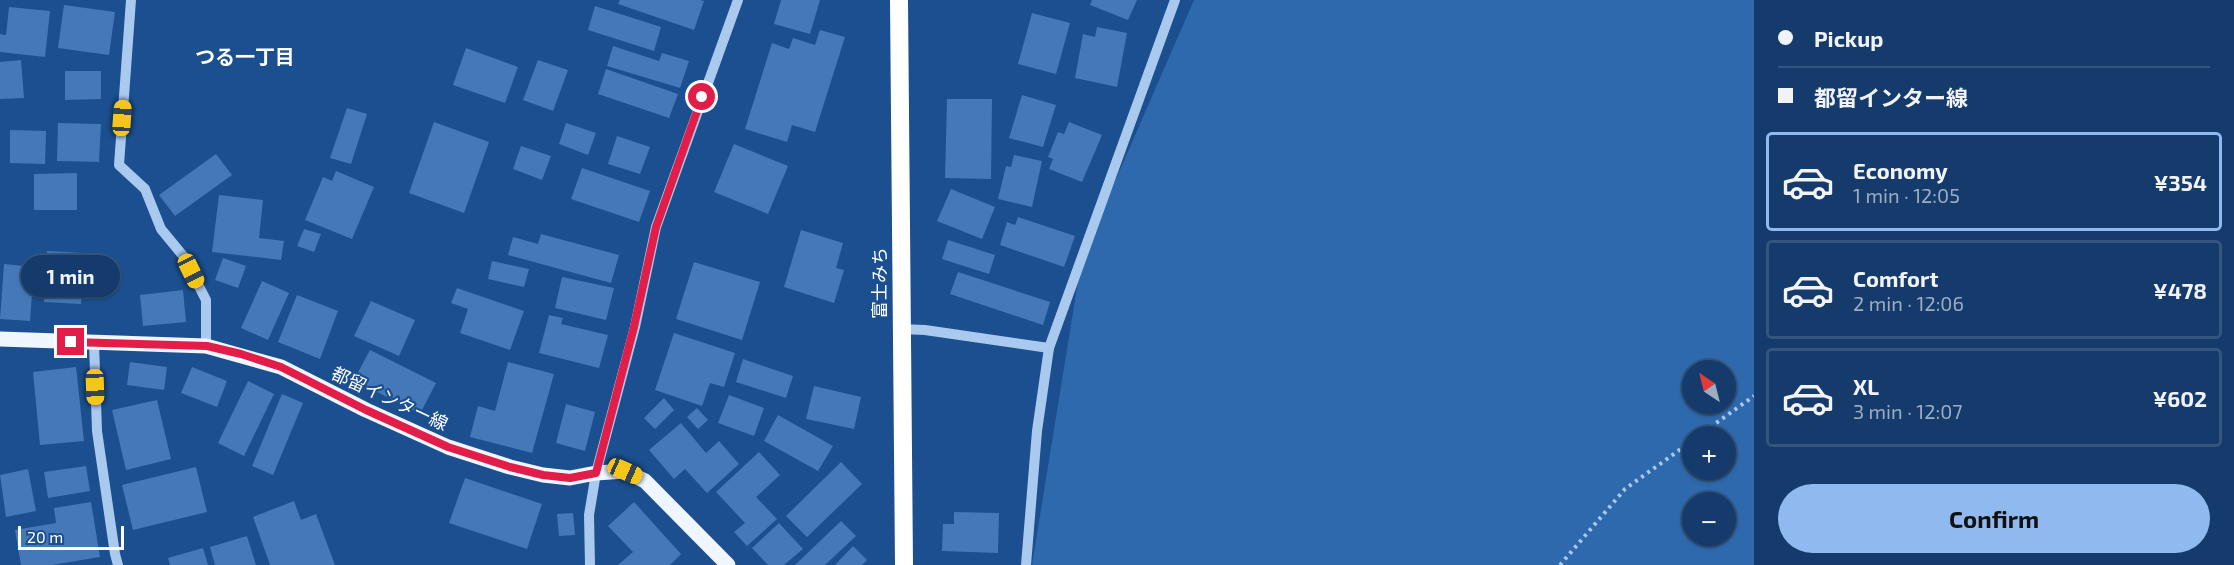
<!DOCTYPE html>
<meta charset="utf-8">
<style>
:root{--surface:#143b6b;--page:#214673;--text:#f1f3f6;--muted:#9dadc1;--line:#33557e;--accent:#90b9f0}
body{margin:0;font-family:"Exo 2","Noto Sans JP",sans-serif;background:var(--page);color:var(--text);height:100vh;display:flex;flex-direction:column;font-size:22px;white-space:nowrap}
*{box-sizing:border-box;margin:0}
p{font-size:20px;color:var(--muted)}
.icon{flex:none;width:33px;height:33px;fill:none;stroke:currentColor;stroke-width:2;stroke-linecap:round;stroke-linejoin:round}
.map{position:relative;flex:1;overflow:hidden}
.side{display:flex;flex-direction:column;background:var(--surface);width:480px}
.side>*{flex:none}
.top-card{display:grid;align-content:center;height:132px;padding:0 24px;background:var(--surface)}
.needle{width:39px;rotate:325deg}
.buttons{position:absolute;left:1682px;top:360px;display:grid;gap:12px}
.buttons a{display:grid;place-items:center;width:54px;height:54px;border-radius:50%;background:var(--surface);box-shadow:0 2px 4px #0004,0 0 0 2px var(--line);font-size:30px}
.scale{position:absolute;left:18px;bottom:15px;width:106px;box-sizing:border-box;padding-left:6px;border:3px solid #fff;border-top:0;font-size:16px;line-height:21px;white-space:nowrap;color:#fff;-webkit-text-stroke:4px #1b4f8f;paint-order:stroke}
.end{position:absolute;width:27px;height:27px;margin:-14px;border:8px solid #e11d48;background:#fff;box-shadow:0 0 0 3px #fff}
.from{border-radius:50%}
.bubble{position:absolute;height:42px;border-radius:21px;background:var(--surface);box-shadow:0 2px 4px #0004,0 0 0 2px var(--line);font-size:20px;font-weight:700;line-height:42px;text-align:center}
.car{position:absolute;width:18px;height:36px;margin:-18px -9px;border-radius:8px;box-shadow:0 0 4px 2px #0007;background:linear-gradient(#f5c518 24%,#345 0 40%,#f5c518 0 76%,#345 0 86%,#f5c518 0)}
.top-card b{display:flex;align-items:center;gap:21px;height:57px;font-size:22px}
.top-card b+b{border-top:2px solid var(--line)}
.top-card i{width:15px;height:15px;background:var(--text)}
ul{padding:0;list-style:none}
li{display:flex;align-items:center;gap:18px;height:99px;margin:0 12px 9px;padding:0 12px;border:3px solid var(--line);border-radius:6px}
li div{flex:1}
li b{display:block;font-size:22px}
li em{font-style:normal;font-weight:700}
li.selected{border-color:var(--accent)}
li>.icon{width:54px;height:54px;stroke-width:1.5}
.primary-button{display:flex;gap:12px;margin-top:auto;padding:12px 24px}
.primary-button a{flex:1;height:69px;border-radius:36px;background:var(--accent);color:#111;font-size:24px;font-weight:700;line-height:69px;text-align:center}
main{display:flex;flex:1;min-height:0}
.map>svg:first-child{display:block}
</style>
<main>
<div class="map">
<svg width="1754" height="565" viewBox="0 0 1754 565">
<rect width="100%" height="100%" fill="#1b4f8f"/>
<path fill="#2e69ad" fill-rule="evenodd" d="M 1194,0 L 1754,0 L 1754,565 L 1032,565 L 1082,257 ZM 1692,370 L 1725,370 L 1725,404 L 1692,404 ZM 1692,436 L 1725,436 L 1725,470 L 1692,470 ZM 1692,502 L 1725,502 L 1725,536 L 1692,536 Z"/>
<g fill="#4478b7">
<path d="M 620,0 L 700,0 L 704,1 L 694,30 L 618,4 Z"/>
<path d="M 781,0 L 820,0 L 810,34 L 774,24 Z"/>
<path d="M 1092,0 L 1137,0 L 1128,20 L 1090,5 Z"/>
<path d="M 64,5 L 115,12 L 109,55 L 58,48 Z"/>
<path d="M 595,6 L 661,27 L 654,51 L 588,30 Z"/>
<path d="M 9,7 L 50,11 L 45,57 L 0,52 L 0,34 L 6,35 Z"/>
<path d="M 1032,13 L 1070,23 L 1056,74 L 1018,64 Z"/>
<path d="M 1097,27 L 1127,33 L 1117,87 L 1075,78 L 1083,34 L 1095,37 Z"/>
<path d="M 820,30 L 845,37 L 815,132 L 792,125 L 787,142 L 745,129 L 772,43 L 789,49 L 793,38 L 815,45 Z"/>
<path d="M 613,46 L 659,61 L 662,53 L 689,61 L 680,88 L 607,66 Z"/>
<path d="M 466,48 L 518,67 L 505,103 L 453,85 Z"/>
<path d="M 21,60 L 24,98 L 0,99 L 0,62 Z"/>
<path d="M 538,60 L 568,70 L 553,111 L 523,100 Z"/>
<path d="M 606,69 L 678,94 L 669,118 L 598,94 Z"/>
<path d="M 65,71 L 101,71 L 101,99 L 65,100 Z"/>
<path d="M 1022,95 L 1056,105 L 1043,147 L 1009,138 Z"/>
<path d="M 947,99 L 992,99 L 991,179 L 945,178 Z"/>
<path d="M 347,108 L 367,114 L 351,164 L 330,158 Z"/>
<path d="M 434,122 L 489,142 L 464,213 L 409,193 Z"/>
<path d="M 1069,122 L 1102,135 L 1082,182 L 1049,169 L 1053,159 L 1048,157 L 1058,132 L 1064,134 Z"/>
<path d="M 58,123 L 101,124 L 99,162 L 57,161 Z"/>
<path d="M 566,123 L 596,133 L 588,155 L 559,144 Z"/>
<path d="M 10,130 L 46,131 L 45,164 L 10,163 Z"/>
<path d="M 617,136 L 650,147 L 640,174 L 608,164 Z"/>
<path d="M 734,144 L 788,166 L 768,214 L 714,192 Z"/>
<path d="M 521,146 L 551,156 L 542,180 L 513,169 Z"/>
<path d="M 216,154 L 232,175 L 175,216 L 159,195 Z"/>
<path d="M 1014,155 L 1042,161 L 1032,207 L 998,199 L 1006,166 L 1011,167 Z"/>
<path d="M 582,168 L 650,191 L 639,222 L 571,199 Z"/>
<path d="M 336,171 L 374,187 L 352,239 L 305,220 L 323,177 L 332,181 Z"/>
<path d="M 77,173 L 77,210 L 34,210 L 34,174 Z"/>
<path d="M 951,189 L 995,207 L 982,239 L 937,221 Z"/>
<path d="M 219,195 L 263,200 L 259,238 L 284,241 L 281,260 L 212,252 Z"/>
<path d="M 1018,217 L 1075,236 L 1064,267 L 1000,245 L 1007,222 L 1015,225 Z"/>
<path d="M 304,229 L 321,234 L 314,252 L 297,246 Z"/>
<path d="M 801,230 L 843,243 L 836,268 L 844,270 L 834,303 L 784,287 Z"/>
<path d="M 541,234 L 619,255 L 611,283 L 508,255 L 513,237 L 538,244 Z"/>
<path d="M 948,240 L 995,255 L 989,274 L 942,259 Z"/>
<path d="M 47,251 L 84,253 L 81,304 L 44,302 Z"/>
<path d="M 223,258 L 246,266 L 238,288 L 215,280 Z"/>
<path d="M 492,261 L 529,269 L 524,287 L 488,279 Z"/>
<path d="M 694,262 L 760,282 L 742,340 L 676,319 Z"/>
<path d="M 4,264 L 34,267 L 30,321 L 0,319 Z"/>
<path d="M 958,272 L 1050,302 L 1043,325 L 950,294 Z"/>
<path d="M 562,277 L 614,288 L 606,320 L 555,308 Z"/>
<path d="M 262,281 L 289,293 L 268,340 L 241,328 Z"/>
<path d="M 457,288 L 524,311 L 510,350 L 460,333 L 468,309 L 451,303 Z"/>
<path d="M 183,290 L 186,322 L 143,326 L 140,295 Z"/>
<path d="M 297,295 L 338,311 L 320,359 L 278,342 Z"/>
<path d="M 371,301 L 415,320 L 399,356 L 354,336 Z"/>
<path d="M 549,315 L 563,318 L 561,324 L 608,335 L 599,368 L 539,353 Z"/>
<path d="M 674,333 L 735,353 L 724,387 L 710,383 L 702,406 L 655,390 Z"/>
<path d="M 370,350 L 436,383 L 420,414 L 354,380 Z"/>
<path d="M 743,359 L 793,376 L 786,398 L 736,382 Z"/>
<path d="M 130,362 L 167,367 L 164,390 L 127,385 Z"/>
<path d="M 508,362 L 554,374 L 532,453 L 470,437 L 478,406 L 495,411 Z"/>
<path d="M 76,367 L 84,441 L 40,445 L 33,372 Z"/>
<path d="M 192,367 L 227,381 L 217,407 L 181,393 Z"/>
<path d="M 248,381 L 274,394 L 244,456 L 218,443 Z"/>
<path d="M 814,386 L 861,397 L 854,429 L 806,419 Z"/>
<path d="M 282,394 L 303,403 L 273,475 L 252,466 Z"/>
<path d="M 729,395 L 764,408 L 754,436 L 718,423 Z"/>
<path d="M 664,398 L 674,410 L 655,429 L 644,418 Z"/>
<path d="M 157,400 L 171,459 L 126,470 L 112,410 Z"/>
<path d="M 566,404 L 595,412 L 585,451 L 556,443 Z"/>
<path d="M 697,408 L 708,420 L 698,429 L 687,417 Z"/>
<path d="M 778,415 L 833,446 L 818,471 L 764,441 Z"/>
<path d="M 681,423 L 706,453 L 719,441 L 739,464 L 707,493 L 685,469 L 674,479 L 649,450 Z"/>
<path d="M 759,452 L 780,475 L 756,497 L 777,519 L 747,546 L 734,532 L 745,523 L 716,492 Z"/>
<path d="M 841,462 L 862,484 L 807,537 L 786,516 Z"/>
<path d="M 86,466 L 90,491 L 48,498 L 44,472 Z"/>
<path d="M 196,467 L 207,512 L 133,530 L 122,485 Z"/>
<path d="M 28,469 L 36,511 L 6,517 L 0,475 Z"/>
<path d="M 465,478 L 542,504 L 527,549 L 449,523 Z"/>
<path d="M 294,501 L 301,520 L 316,514 L 335,565 L 270,565 L 253,517 Z"/>
<path d="M 91,502 L 100,557 L 52,565 L 21,565 L 15,530 L 56,523 L 54,508 Z"/>
<path d="M 634,502 L 681,554 L 670,565 L 618,565 L 633,552 L 608,526 Z"/>
<path d="M 954,512 L 999,513 L 998,553 L 942,551 L 943,524 L 954,524 Z"/>
<path d="M 573,513 L 575,535 L 559,536 L 557,514 Z"/>
<path d="M 841,521 L 856,536 L 825,565 L 795,565 Z"/>
<path d="M 779,523 L 803,549 L 784,565 L 768,565 L 752,548 Z"/>
<path d="M 247,536 L 256,565 L 215,565 L 210,547 Z"/>
<path d="M 853,546 L 867,560 L 862,565 L 835,565 Z"/>
<path d="M 203,548 L 208,565 L 170,565 L 168,558 Z"/>
</g>
<g fill="none" stroke-linecap="round" stroke-linejoin="round">
<g stroke="#a9c9ee" stroke-width="4" stroke-dasharray="3 4.5" stroke-linecap="butt">
<path d="M 1698,436 L 1754,396"/>
<path d="M 1560,565 L 1625,489 L 1692,441"/>
</g>
<g stroke="#a9c9ee" stroke-width="10">
<path d="M 131,0 L 119,165 L 145,189 L 161,229 L 184,257 L 206,300 L 206,346"/>
<path d="M 900,329 L 925,330 L 1049,348"/>
<path d="M 94,343 L 97,431 L 115,554 L 118,565"/>
<path d="M 590,565 L 589,515 L 596,473 L 635,327 L 656,227 L 738,0"/>
<path d="M 1026,565 L 1037,431 L 1049,348 L 1175,0"/>
</g>
<path stroke="#f0f6ff" stroke-width="15" d="M 0,339 L 206,346 L 281,367 L 366,410 L 448,447 L 510,467 L 543,475 L 570,478 L 596,473 L 625,471 L 645,481 L 728,565"/>
<path stroke="#fff" stroke-width="18" d="M 899,0 L 904,565"/>
</g>
<g fill="none" stroke-linecap="round" stroke-linejoin="round">
<path stroke="#e11d48" stroke-width="8" d="M 71,342 L 207,346 L 241,354 L 281,367 L 366,410 L 448,447 L 510,467 L 543,475 L 570,478 L 596,473 L 634,327 L 656,227 L 702,97"/>
</g>
<g text-anchor="middle" dominant-baseline="central" stroke-width="4.5" stroke-linejoin="round" paint-order="stroke">
<g font-size="18" fill="#fff" stroke="#1b4f8f">
<text transform="translate(879 283) rotate(-90)">富士みち</text>
<text transform="translate(390 398) rotate(25)">都留インター線</text>
</g>
<g font-size="20" font-weight="bold" fill="#fff" stroke="#1b4f8f">
<text x="245" y="56">つる一丁目</text>
</g>
</g>
</svg>
<div class="buttons">
<a><svg class="needle" viewBox="-14 -14 28 28"><path d="M0-13l5 13h-10z" fill="#e53935"/><path d="M0 13l5-13h-10z" fill="#9dadc1"/></svg></a>
<a>+</a>
<a>−</a>
</div>
<div class="scale">20 m</div>
<i class="end from" style="left:702px;top:97px"></i>
<i class="end" style="left:71px;top:342px"></i>
<div class="bubble" style="left:21px;top:255px;width:99px">1 min</div>
<i class="car" style="left:122px;top:118px;rotate:4deg"></i>
<i class="car" style="left:191px;top:271px;rotate:154deg"></i>
<i class="car" style="left:95px;top:387px;rotate:178deg"></i>
<i class="car" style="left:625px;top:471px;rotate:114deg"></i>
</div>
<section class="side">
<div class="top-card">
<b><i class="from"></i>Pickup</b>
<b><i></i>都留インター線</b>
</div>
<ul>
<li class="selected"><svg class="icon" aria-label="car" viewBox="0 0 24 24"><path d="M5 17H2v-5l4-1 3-4h7l3 4 3 1v5h-3M9 17h6M6 11h13"/><circle cx="7" cy="17" r="2"/><circle cx="17" cy="17" r="2"/></svg><div><b>Economy</b><p>1 min · 12:05</p></div><em>¥354</em></li>
<li><svg class="icon" aria-label="car" viewBox="0 0 24 24"><path d="M5 17H2v-5l4-1 3-4h7l3 4 3 1v5h-3M9 17h6M6 11h13"/><circle cx="7" cy="17" r="2"/><circle cx="17" cy="17" r="2"/></svg><div><b>Comfort</b><p>2 min · 12:06</p></div><em>¥478</em></li>
<li><svg class="icon" aria-label="car" viewBox="0 0 24 24"><path d="M5 17H2v-5l4-1 3-4h7l3 4 3 1v5h-3M9 17h6M6 11h13"/><circle cx="7" cy="17" r="2"/><circle cx="17" cy="17" r="2"/></svg><div><b>XL</b><p>3 min · 12:07</p></div><em>¥602</em></li>
</ul>
<div class="primary-button"><a>Confirm</a></div>
</section>
</main>
